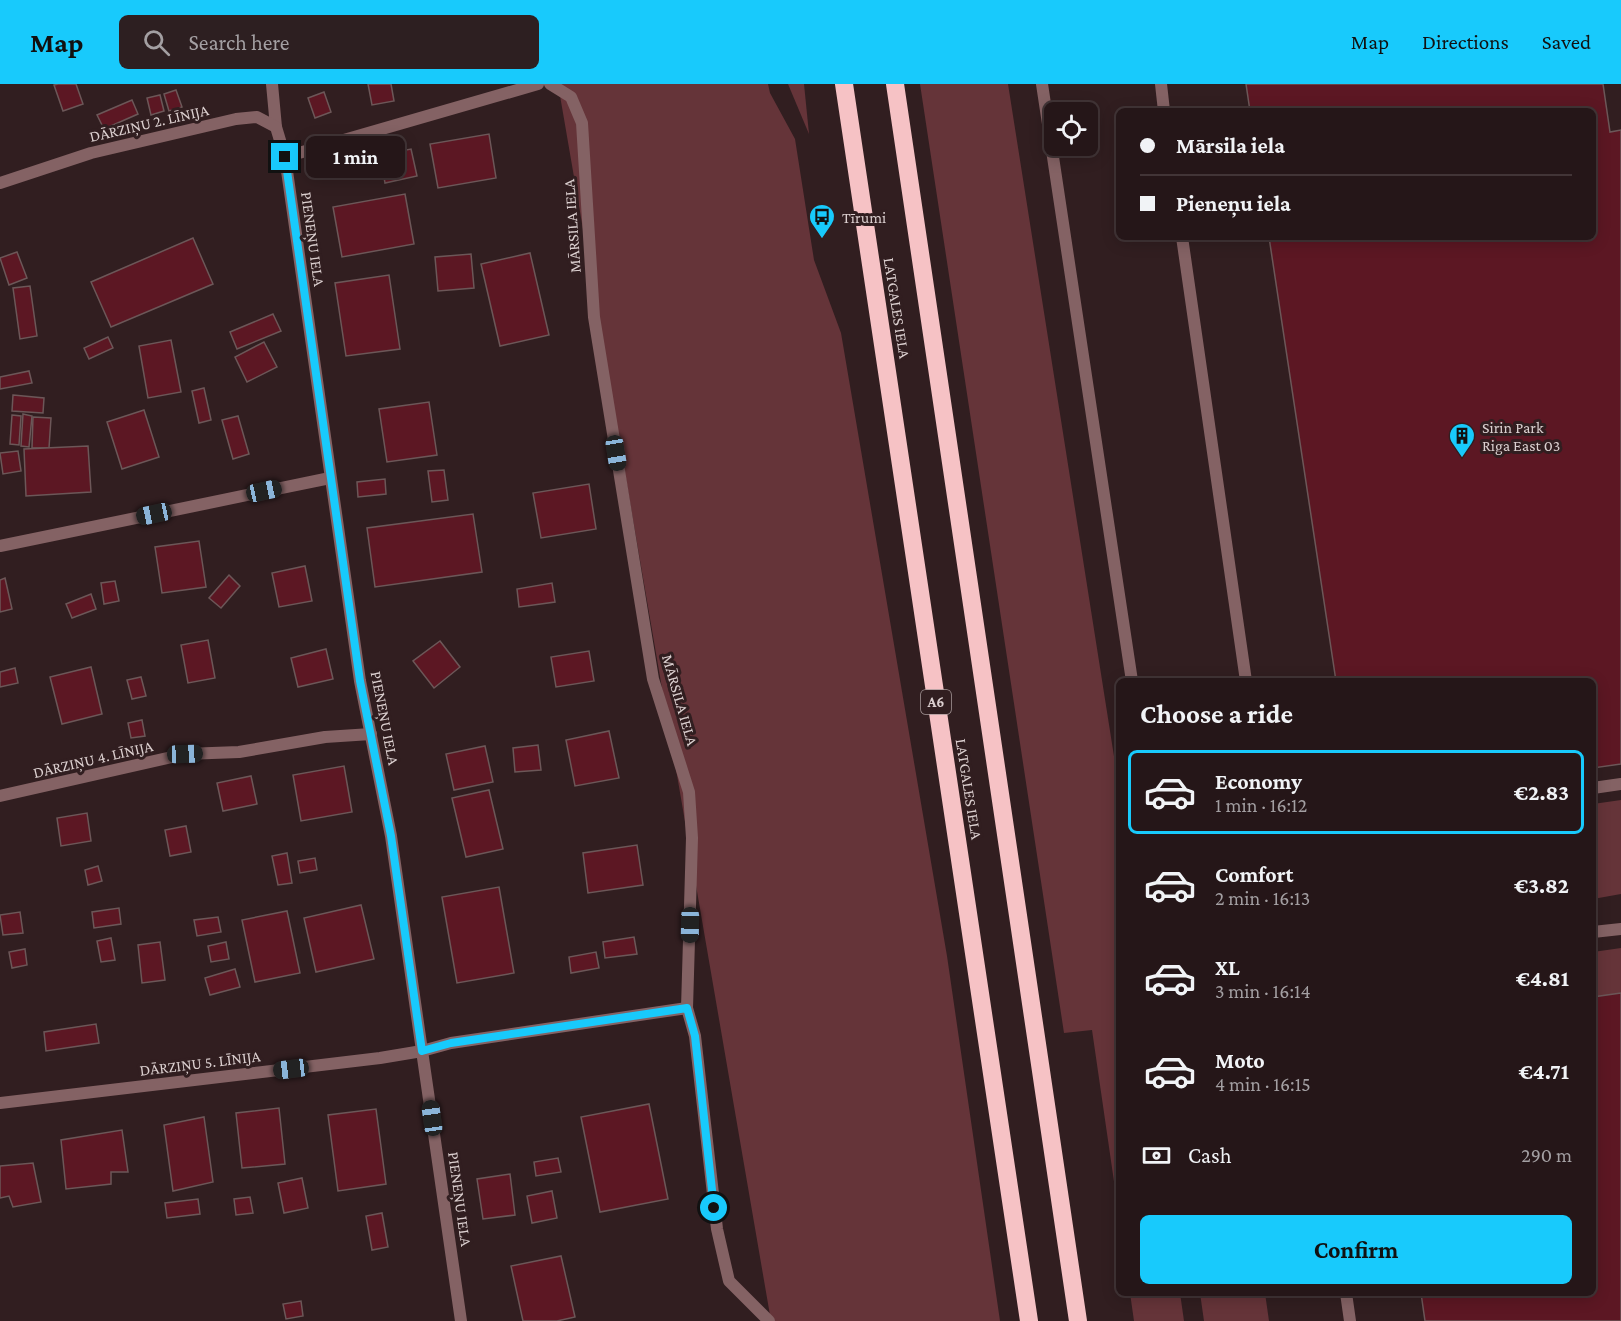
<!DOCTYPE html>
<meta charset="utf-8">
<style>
:root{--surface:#251618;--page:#2d1f21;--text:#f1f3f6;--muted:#a39fa2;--line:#423537;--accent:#18cafc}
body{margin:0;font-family:"Crimson Pro",serif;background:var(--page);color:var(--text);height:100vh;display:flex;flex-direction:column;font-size:22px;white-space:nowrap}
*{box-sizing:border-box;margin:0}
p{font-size:20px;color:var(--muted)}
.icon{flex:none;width:33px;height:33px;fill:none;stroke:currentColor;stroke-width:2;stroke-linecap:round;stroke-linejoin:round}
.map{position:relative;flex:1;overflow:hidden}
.details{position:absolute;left:1116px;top:594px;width:480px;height:618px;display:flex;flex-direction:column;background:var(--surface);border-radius:9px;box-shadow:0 3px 15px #0003,0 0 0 2px var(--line)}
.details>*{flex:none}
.hud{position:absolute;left:1116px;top:24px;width:480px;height:132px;border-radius:9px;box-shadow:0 3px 15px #0003,0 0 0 2px var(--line);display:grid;align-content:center;height:132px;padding:0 24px;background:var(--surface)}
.controls{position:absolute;left:1044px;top:18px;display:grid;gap:12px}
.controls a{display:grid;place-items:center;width:54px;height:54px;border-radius:9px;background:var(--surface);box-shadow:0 3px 15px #0003,0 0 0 2px var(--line);font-size:30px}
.end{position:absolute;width:27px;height:27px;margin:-14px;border:8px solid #18cafc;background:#111;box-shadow:0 0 0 3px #111}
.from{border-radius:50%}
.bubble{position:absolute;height:42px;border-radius:9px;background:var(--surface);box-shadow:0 3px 15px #0003,0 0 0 2px var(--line);font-size:20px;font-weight:700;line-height:42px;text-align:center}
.car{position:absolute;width:18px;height:36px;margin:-18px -9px;border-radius:8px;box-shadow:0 0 4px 2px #0007;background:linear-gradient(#222 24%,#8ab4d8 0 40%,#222 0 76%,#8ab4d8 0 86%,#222 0)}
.hud b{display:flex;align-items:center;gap:21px;height:57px;font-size:22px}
.hud b+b{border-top:2px solid var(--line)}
.hud i{width:15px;height:15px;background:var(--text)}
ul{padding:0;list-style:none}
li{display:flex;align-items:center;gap:18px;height:84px;margin:0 12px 9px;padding:0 12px;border:3px solid transparent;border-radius:9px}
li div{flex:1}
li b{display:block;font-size:22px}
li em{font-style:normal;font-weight:700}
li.selected{border-color:var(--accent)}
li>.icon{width:54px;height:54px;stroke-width:1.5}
h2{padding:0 24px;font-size:27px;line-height:72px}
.pay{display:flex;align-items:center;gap:15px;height:66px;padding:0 24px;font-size:22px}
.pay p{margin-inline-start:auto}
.cta{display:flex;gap:12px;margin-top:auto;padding:12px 24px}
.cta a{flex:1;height:69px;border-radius:9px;background:var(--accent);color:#111;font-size:24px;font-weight:700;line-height:69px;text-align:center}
header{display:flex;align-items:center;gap:36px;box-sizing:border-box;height:84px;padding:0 30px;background:var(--accent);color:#111}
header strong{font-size:28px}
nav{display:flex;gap:33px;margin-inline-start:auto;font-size:21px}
.search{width:420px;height:54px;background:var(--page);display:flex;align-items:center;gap:15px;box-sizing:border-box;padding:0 21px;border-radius:9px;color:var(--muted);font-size:22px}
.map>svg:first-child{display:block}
</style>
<header>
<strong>Map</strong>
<div class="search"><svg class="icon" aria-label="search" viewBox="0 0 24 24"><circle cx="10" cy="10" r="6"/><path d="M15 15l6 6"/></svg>Search here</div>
<nav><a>Map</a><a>Directions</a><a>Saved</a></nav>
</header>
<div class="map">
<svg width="1621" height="1237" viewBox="0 0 1621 1237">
<rect width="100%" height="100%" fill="#311e20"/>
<g fill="#653439">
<path d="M 558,0 L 768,0 L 770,9 L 795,55 L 814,176 L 841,249 L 947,872 L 1000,1237 L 771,1237 Z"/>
<path d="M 788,0 L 804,0 L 809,50 Z"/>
<path d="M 920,0 L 1008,0 L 1119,704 L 1119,1132 L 1092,946 L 1064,949 Z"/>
<path d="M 1621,716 L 1621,810 L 1593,815 L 1593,720 Z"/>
<path d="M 1621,864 L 1621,909 L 1593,913 L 1593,868 Z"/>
<path d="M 1130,1209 L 1180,1209 L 1184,1237 L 1134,1237 Z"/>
<path d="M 1200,1209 L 1265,1209 L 1269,1237 L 1204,1237 Z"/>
</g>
<g fill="#5c1723" stroke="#6c5758" stroke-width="1.5">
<path d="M 58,0 L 76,0 L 83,20 L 63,27 L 54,1 Z"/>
<path d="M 368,0 L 391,0 L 394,17 L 372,21 Z"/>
<path d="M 1246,0 L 1603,0 L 1610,48 L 1621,46 L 1621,680 L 1593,684 L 1593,597 L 1336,597 L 1269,153 L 1593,153 L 1593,27 L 1250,27 Z"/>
<path d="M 176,6 L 182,23 L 169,27 L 164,10 Z"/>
<path d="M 324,8 L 331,28 L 315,34 L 308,14 Z"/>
<path d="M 160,11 L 164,27 L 151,31 L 147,14 Z"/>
<path d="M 132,16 L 138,30 L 104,45 L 97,31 Z"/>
<path d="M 489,50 L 496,94 L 438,104 L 430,60 Z"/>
<path d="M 411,65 L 417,92 L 385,99 L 380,71 Z"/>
<path d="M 405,110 L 414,160 L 342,173 L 333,123 Z"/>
<path d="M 193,154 L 213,200 L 111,243 L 91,198 Z"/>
<path d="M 17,168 L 27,194 L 9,201 L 0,174 Z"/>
<path d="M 530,169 L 549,251 L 500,262 L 481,180 Z"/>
<path d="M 471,170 L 474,204 L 438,207 L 435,173 Z"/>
<path d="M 389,191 L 400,265 L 346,272 L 335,199 Z"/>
<path d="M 30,202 L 37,252 L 20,255 L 13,204 Z"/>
<path d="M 273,230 L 281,247 L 237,265 L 230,248 Z"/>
<path d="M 108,253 L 113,264 L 89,275 L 84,264 Z"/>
<path d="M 171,256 L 181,308 L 148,314 L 139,262 Z"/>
<path d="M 264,258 L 277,283 L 247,298 L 235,273 Z"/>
<path d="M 29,287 L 32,299 L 0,305 L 0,293 Z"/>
<path d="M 204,304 L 211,336 L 199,339 L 192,307 Z"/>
<path d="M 13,311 L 44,314 L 43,329 L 12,327 Z"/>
<path d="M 429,318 L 437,371 L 387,378 L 379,325 Z"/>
<path d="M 144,326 L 159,373 L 122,385 L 107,338 Z"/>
<path d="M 23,330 L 32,332 L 29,363 L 21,362 Z"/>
<path d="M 12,331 L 21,332 L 19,361 L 10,360 Z"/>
<path d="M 238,332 L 249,370 L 233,375 L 222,336 Z"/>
<path d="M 33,333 L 51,334 L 49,364 L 32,364 Z"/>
<path d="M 88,362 L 91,408 L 26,412 L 24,365 Z"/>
<path d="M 18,367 L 21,387 L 3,390 L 0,369 Z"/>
<path d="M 444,386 L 448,416 L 432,418 L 428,387 Z"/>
<path d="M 385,395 L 386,410 L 358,413 L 357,398 Z"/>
<path d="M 589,400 L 596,445 L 541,454 L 533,409 Z"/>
<path d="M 473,430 L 482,488 L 375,503 L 367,444 Z"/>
<path d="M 199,457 L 206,503 L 162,509 L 155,463 Z"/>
<path d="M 305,482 L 312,517 L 279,523 L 272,489 Z"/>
<path d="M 229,491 L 240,502 L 221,524 L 209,514 Z"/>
<path d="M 5,494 L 12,525 L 0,528 L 0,496 Z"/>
<path d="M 115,497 L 119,517 L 104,520 L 101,499 Z"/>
<path d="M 552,499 L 555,518 L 519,523 L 517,505 Z"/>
<path d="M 91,510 L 96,525 L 72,534 L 66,520 Z"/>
<path d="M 208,556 L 215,594 L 188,599 L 181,561 Z"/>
<path d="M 440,557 L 460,583 L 434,604 L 413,577 Z"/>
<path d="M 326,565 L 333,595 L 298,603 L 291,574 Z"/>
<path d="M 589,567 L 594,597 L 556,603 L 551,573 Z"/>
<path d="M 91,583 L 102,630 L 62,640 L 50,593 Z"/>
<path d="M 15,584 L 18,599 L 0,603 L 0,588 Z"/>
<path d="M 141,593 L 146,612 L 132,615 L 127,596 Z"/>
<path d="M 142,636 L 145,652 L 131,654 L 128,639 Z"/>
<path d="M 609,647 L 619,694 L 575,702 L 566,656 Z"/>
<path d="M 538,661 L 541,686 L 515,688 L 513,664 Z"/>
<path d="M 485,662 L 493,698 L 454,706 L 446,670 Z"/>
<path d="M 344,682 L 352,728 L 301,737 L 293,691 Z"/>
<path d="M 251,692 L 257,720 L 223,727 L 217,699 Z"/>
<path d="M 489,706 L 503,765 L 466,773 L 452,714 Z"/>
<path d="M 87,729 L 91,757 L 61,762 L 57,734 Z"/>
<path d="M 186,742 L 191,768 L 170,772 L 165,746 Z"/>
<path d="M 637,761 L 643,801 L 588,809 L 583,769 Z"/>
<path d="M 287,769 L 292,799 L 278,801 L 272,772 Z"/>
<path d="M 315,774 L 317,786 L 300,789 L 298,777 Z"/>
<path d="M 98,782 L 102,797 L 88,801 L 85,786 Z"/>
<path d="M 499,803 L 514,889 L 457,899 L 442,813 Z"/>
<path d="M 361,821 L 374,875 L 316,888 L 304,834 Z"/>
<path d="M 119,824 L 121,840 L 94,844 L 92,828 Z"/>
<path d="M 287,827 L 300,889 L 255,898 L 242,836 Z"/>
<path d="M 20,828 L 23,849 L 3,851 L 0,831 Z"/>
<path d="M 218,833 L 221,848 L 197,852 L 194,836 Z"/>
<path d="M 634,853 L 637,870 L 605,874 L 603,858 Z"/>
<path d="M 111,854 L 115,876 L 101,878 L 97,857 Z"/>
<path d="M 160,858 L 165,896 L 142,899 L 138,861 Z"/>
<path d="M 226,858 L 229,875 L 211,878 L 208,862 Z"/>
<path d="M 25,865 L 27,881 L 12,884 L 9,868 Z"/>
<path d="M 596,868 L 599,884 L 571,889 L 569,873 Z"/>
<path d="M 235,885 L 240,903 L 210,911 L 205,894 Z"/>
<path d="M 1621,909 L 1621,1237 L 1425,1237 L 1421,1209 L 1593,1209 L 1593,913 Z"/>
<path d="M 96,940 L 99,959 L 46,967 L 44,948 Z"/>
<path d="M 649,1020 L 668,1115 L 600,1128 L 581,1033 Z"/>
<path d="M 279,1024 L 285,1080 L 242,1084 L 236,1029 Z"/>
<path d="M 376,1025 L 386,1100 L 338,1107 L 328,1031 Z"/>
<path d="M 204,1033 L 213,1098 L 173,1107 L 164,1041 Z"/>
<path d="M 122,1046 L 128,1088 L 111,1088 L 111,1100 L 66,1105 L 61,1056 Z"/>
<path d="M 558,1074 L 561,1088 L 536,1092 L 534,1078 Z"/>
<path d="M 33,1079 L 41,1118 L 13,1123 L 9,1112 L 0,1114 L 0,1082 Z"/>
<path d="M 510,1090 L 515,1131 L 483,1135 L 477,1095 Z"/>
<path d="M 302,1094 L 308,1124 L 284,1129 L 278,1099 Z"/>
<path d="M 552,1107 L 557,1134 L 532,1139 L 527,1112 Z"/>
<path d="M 250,1113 L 253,1129 L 236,1131 L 234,1115 Z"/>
<path d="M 198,1115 L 200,1130 L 167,1134 L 165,1119 Z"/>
<path d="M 382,1129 L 388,1163 L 372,1166 L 366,1132 Z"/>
<path d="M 561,1172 L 575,1233 L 557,1237 L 523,1237 L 511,1182 Z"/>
<path d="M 301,1217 L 303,1232 L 286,1235 L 283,1220 Z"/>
</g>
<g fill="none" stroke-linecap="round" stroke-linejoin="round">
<g stroke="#846264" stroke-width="12">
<path d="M 1161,0 L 1164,27"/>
<path d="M 1182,153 L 1246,597"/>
<path d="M 1593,704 L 1621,700"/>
<path d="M 1593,848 L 1621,845"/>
<path d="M 1346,1209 L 1350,1237"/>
</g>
<g stroke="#846264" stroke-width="12">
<path d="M 272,0 L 276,43"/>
<path d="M 550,0 L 571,13 L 582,39 L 594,233 L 653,595 L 689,708 L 692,754 L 687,924 L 695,952 L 717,1145 L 729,1197 L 769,1237"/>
<path d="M 1042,0 L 1132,597"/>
<path d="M 285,73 L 538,0"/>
<path d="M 0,99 L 91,69 L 236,35 L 257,33 L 276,43 L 285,73 L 360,597 L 391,752 L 461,1237"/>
<path d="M 0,462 L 330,394"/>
<path d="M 0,712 L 185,670 L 239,668 L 325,653 L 371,650"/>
<path d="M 0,1019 L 380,974 L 422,967 L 451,959 L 687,924"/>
</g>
<g stroke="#f6c2c5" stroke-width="18">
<path d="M 844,0 L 1029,1237"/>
<path d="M 895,0 L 1078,1237"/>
</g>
</g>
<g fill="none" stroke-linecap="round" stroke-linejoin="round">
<path stroke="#18cafc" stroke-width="8" d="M 285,73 L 360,597 L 391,752 L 422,967 L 451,959 L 687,924 L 695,952 L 714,1124"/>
</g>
<defs>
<symbol id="bus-pin" viewBox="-11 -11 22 30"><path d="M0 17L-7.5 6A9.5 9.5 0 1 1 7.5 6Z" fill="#18cafc" stroke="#311e20"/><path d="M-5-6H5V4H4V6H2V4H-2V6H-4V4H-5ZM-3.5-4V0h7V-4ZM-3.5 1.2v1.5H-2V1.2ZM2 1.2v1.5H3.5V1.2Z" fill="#111"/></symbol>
<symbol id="building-pin" viewBox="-11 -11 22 30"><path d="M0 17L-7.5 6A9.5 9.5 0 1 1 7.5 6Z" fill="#18cafc" stroke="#311e20"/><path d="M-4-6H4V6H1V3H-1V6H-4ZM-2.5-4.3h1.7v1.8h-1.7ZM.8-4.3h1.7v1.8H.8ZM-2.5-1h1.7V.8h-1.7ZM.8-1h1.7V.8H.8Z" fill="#111"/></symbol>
</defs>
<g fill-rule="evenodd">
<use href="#bus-pin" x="807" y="118" width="30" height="40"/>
<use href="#building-pin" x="1447" y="337" width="30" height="40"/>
</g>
<g text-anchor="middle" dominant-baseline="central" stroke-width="6" stroke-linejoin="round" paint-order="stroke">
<rect fill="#311e20" stroke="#a89a9a" stroke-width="1.5" x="921" y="606" width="30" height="24" rx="4.5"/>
<g font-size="15" font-weight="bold" fill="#dbcfcf">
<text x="936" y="618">A6</text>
</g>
<g font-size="16" fill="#dbcfcf" stroke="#311e20">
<text transform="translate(149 39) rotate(-13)">DĀRZIŅU 2. LĪNIJA</text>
<text transform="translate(572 142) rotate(-94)">MĀRSILA IELA</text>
<text transform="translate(313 155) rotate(82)">PIENEŅU IELA</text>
<text transform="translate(897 224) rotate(81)">LATGALES IELA</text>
<text transform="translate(680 616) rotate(74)">MĀRSILA IELA</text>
<text transform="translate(385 634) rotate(79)">PIENEŅU IELA</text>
<text transform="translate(93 675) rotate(-13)">DĀRZIŅU 4. LĪNIJA</text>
<text transform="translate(969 705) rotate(81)">LATGALES IELA</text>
<text transform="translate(200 979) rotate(-7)">DĀRZIŅU 5. LĪNIJA</text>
<text transform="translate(460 1115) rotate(82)">PIENEŅU IELA</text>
</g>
<g font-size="16" fill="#dbcfcf" stroke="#311e20" text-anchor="start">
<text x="842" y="133">Tīrumi</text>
<text x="1482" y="343">Sirin Park<tspan x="1482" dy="18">Riga East 03</tspan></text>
</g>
</g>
</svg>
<div class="controls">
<a><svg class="icon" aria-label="locate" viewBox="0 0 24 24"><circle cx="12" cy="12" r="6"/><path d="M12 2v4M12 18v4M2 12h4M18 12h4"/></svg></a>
</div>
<i class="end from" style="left:714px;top:1124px"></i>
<i class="end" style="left:285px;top:73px"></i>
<div class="bubble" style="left:306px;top:52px;width:99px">1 min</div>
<i class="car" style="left:616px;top:369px;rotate:171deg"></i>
<i class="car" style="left:264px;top:407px;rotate:78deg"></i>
<i class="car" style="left:154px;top:430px;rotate:258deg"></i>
<i class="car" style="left:185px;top:670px;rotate:88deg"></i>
<i class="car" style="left:690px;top:841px;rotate:181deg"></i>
<i class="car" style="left:291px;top:985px;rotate:263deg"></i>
<i class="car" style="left:432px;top:1034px;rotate:352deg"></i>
<div class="hud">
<b><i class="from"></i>Mārsila iela</b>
<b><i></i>Pieneņu iela</b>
</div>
<section class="details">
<h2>Choose a ride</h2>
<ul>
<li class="selected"><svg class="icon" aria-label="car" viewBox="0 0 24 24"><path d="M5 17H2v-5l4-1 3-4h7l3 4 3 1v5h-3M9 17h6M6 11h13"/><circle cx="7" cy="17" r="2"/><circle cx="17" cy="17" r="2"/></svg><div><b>Economy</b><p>1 min · 16:12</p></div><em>€2.83</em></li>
<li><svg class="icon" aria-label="car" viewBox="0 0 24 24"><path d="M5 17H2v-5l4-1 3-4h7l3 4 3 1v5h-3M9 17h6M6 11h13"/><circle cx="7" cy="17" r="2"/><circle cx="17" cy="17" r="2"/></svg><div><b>Comfort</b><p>2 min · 16:13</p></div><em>€3.82</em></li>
<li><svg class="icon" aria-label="car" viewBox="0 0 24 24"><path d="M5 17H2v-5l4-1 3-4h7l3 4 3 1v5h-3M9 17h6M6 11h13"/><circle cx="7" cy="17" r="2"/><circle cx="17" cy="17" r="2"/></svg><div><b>XL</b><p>3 min · 16:14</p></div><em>€4.81</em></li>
<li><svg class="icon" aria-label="car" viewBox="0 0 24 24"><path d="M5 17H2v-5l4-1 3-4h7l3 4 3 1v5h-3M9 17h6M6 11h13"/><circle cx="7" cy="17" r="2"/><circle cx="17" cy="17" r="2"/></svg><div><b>Moto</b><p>4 min · 16:15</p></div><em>€4.71</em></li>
</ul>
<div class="pay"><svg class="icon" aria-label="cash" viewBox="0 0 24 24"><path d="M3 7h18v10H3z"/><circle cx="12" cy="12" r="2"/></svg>Cash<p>290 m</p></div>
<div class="cta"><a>Confirm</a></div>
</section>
</div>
